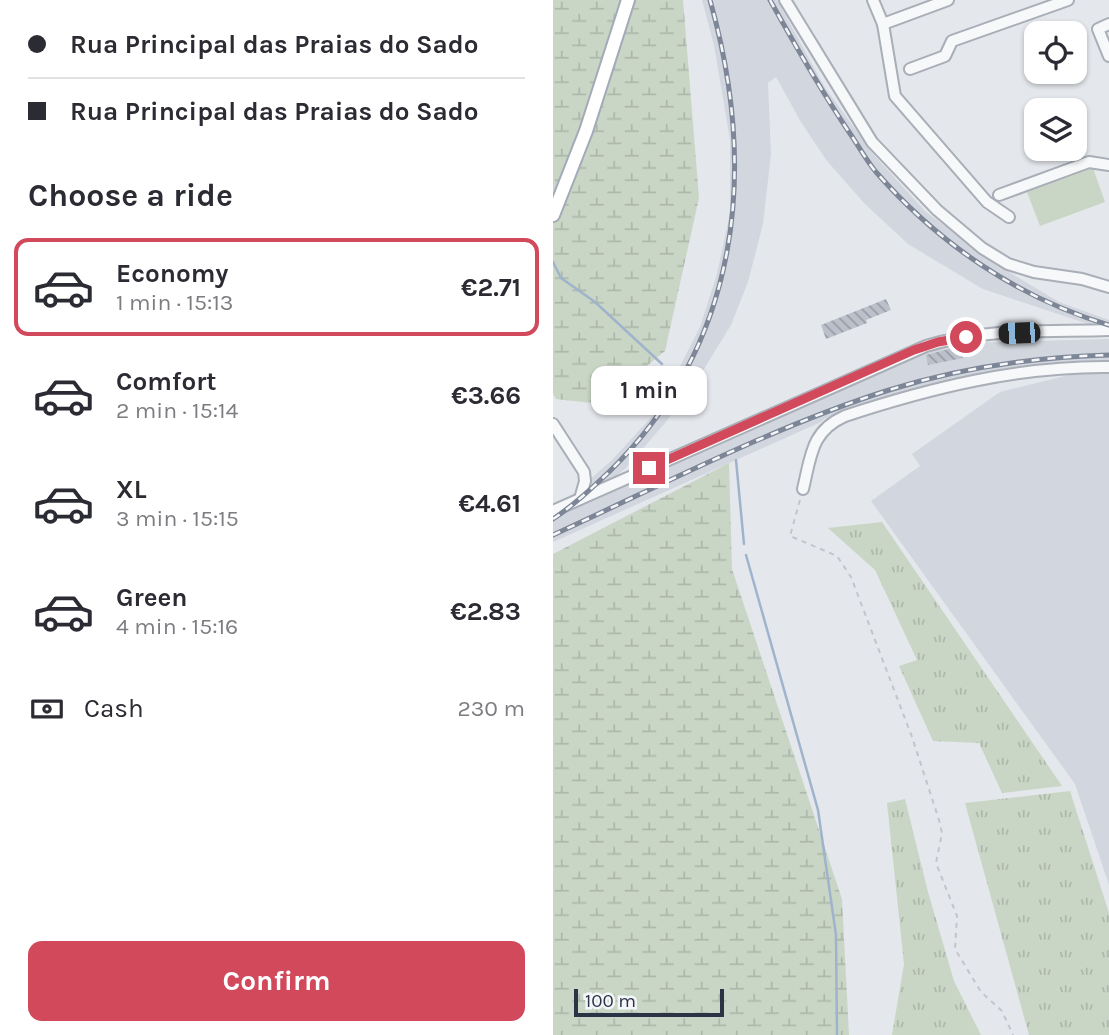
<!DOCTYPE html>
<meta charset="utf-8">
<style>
:root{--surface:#fff;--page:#f7f7f7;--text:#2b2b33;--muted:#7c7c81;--line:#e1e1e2;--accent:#d1495b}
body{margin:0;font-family:Karla,sans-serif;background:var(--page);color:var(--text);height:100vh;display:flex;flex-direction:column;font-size:26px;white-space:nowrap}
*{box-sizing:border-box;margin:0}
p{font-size:23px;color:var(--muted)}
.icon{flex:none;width:38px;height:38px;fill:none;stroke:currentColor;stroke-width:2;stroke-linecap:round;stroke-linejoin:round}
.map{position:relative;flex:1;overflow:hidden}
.side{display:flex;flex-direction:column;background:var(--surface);width:553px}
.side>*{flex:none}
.hud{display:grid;align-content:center;height:154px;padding:0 28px;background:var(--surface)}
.controls{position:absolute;left:471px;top:21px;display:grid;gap:14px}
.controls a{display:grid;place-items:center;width:63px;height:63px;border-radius:14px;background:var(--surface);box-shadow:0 2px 5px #0004;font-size:35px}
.scale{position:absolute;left:21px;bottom:18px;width:150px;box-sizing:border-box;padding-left:7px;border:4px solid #2b3445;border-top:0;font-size:19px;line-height:24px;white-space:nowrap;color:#2b3445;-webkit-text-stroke:5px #f4f6f9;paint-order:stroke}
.end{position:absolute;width:32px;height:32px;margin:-16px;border:9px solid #d1495b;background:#fff;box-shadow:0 0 0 4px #fff}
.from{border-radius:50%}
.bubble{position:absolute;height:49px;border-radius:14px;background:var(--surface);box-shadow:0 2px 5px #0004;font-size:23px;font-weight:700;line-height:49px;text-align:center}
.car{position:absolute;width:21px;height:42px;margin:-21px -10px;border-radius:9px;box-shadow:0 0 5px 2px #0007;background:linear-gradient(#222 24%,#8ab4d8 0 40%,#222 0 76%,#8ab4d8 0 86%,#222 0)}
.hud b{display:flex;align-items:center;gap:24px;height:66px;font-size:26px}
.hud b+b{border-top:2px solid var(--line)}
.hud i{width:18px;height:18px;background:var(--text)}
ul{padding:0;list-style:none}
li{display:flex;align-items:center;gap:21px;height:98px;margin:0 14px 10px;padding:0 14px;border:4px solid transparent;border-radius:14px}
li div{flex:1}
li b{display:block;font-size:26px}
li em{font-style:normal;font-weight:700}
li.on{border-color:var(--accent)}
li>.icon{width:63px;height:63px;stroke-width:1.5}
h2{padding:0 28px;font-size:32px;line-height:84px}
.pay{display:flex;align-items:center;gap:18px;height:77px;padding:0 28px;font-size:26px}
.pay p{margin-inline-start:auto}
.button{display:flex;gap:14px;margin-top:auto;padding:14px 28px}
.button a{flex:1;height:80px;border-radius:14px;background:var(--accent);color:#fff;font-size:28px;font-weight:700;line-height:80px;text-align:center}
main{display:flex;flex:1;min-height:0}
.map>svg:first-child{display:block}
</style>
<main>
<section class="side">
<div class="hud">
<b><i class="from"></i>Rua Principal das Praias do Sado</b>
<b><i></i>Rua Principal das Praias do Sado</b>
</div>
<h2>Choose a ride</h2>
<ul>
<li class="on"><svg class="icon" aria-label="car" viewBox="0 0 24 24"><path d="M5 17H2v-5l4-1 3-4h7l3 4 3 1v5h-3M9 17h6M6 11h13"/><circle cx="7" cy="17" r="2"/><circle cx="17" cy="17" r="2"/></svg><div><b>Economy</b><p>1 min · 15:13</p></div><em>€2.71</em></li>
<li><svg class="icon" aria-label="car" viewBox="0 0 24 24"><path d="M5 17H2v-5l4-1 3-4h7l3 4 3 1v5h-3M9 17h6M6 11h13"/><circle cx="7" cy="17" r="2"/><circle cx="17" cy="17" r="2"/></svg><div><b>Comfort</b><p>2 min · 15:14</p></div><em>€3.66</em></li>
<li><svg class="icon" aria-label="car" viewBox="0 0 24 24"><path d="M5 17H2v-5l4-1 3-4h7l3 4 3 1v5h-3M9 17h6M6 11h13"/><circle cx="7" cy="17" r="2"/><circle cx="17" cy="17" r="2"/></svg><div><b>XL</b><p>3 min · 15:15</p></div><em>€4.61</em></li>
<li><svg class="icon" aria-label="car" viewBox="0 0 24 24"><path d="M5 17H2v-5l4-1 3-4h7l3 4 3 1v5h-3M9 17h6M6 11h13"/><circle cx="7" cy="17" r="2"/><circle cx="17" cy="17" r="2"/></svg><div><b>Green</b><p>4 min · 15:16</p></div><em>€2.83</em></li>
</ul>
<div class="pay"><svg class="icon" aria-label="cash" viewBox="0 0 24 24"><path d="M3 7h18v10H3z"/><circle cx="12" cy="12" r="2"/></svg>Cash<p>230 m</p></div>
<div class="button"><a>Confirm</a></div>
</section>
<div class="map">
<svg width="556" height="1035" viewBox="0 0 556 1035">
<defs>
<pattern id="grass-tufts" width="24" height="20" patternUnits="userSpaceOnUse" patternTransform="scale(1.75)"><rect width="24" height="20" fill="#c9d6c5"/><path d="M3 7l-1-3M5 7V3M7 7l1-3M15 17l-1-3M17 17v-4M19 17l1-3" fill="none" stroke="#adb8ab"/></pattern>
<pattern id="wetland-marsh" width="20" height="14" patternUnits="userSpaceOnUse" patternTransform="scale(1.75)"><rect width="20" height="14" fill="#c9d6c5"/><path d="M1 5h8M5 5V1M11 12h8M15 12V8" fill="none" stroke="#adb8ab"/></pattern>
<pattern id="building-back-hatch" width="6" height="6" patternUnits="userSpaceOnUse" patternTransform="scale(1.75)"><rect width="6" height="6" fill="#bbc0ca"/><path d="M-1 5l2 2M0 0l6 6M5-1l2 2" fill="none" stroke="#989da6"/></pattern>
</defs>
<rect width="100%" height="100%" fill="#e4e7ec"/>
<g fill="#d2d6de">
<path d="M 149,0 L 224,0 L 271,86 L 320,154 L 373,212 L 451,269 L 506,302 L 556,320 L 556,331 L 430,289 L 355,244 L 312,204 L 274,161 L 248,122 L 223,77 L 215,83 L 218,154 L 210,224 L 195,282 L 178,325 L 143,382 L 112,423 L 73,468 L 26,506 L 372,352 L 413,343 L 556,339 L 556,362 L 519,363 L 454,369 L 410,377 L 330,397 L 271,419 L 268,422 L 0,542 L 0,512 L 59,460 L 104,411 L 147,327 L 164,274 L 177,213 L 177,140 L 161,45 Z"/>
<path d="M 556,372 L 556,885 L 522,784 L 318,501 L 367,466 L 359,454 L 447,392 L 524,373 Z"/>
</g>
<g fill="url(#grass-tufts)">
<path d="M 329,522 L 509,786 L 449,793 L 426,743 L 380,741 L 346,666 L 364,660 L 322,570 L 275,528 Z"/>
<path d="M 517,791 L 556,913 L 556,1035 L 476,1035 L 412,803 Z"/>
<path d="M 352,799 L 375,892 L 401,981 L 428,1035 L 339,1035 L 351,964 L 334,803 Z"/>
</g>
<g fill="url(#wetland-marsh)">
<path d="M 0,0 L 130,0 L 146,198 L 112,351 L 47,404 L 3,399 L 0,394 Z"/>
<path d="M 176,463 L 179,569 L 289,899 L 296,1035 L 0,1035 L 0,554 Z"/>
</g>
<path fill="#c9d6c5" d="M 540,168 L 552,202 L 487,226 L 474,192 Z"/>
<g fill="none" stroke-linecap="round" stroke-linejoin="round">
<g stroke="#9fb4cc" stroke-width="2.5">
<path d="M 0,262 L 8,278 L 42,302 L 109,364"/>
<path d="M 183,460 L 191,544"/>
<path d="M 193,555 L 265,810 L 283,935 L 284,1035"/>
</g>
</g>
<g fill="url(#building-back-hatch)">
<path d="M 333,299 L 338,310 L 313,320 L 314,323 L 273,339 L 268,325 Z"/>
<path d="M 407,346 L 410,358 L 375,365 L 373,355 Z"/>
</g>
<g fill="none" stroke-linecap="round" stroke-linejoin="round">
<defs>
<g id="minor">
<path d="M 232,0 L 319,142 L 384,210 L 429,248 L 455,264 L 481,272 L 529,279 L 556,287"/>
<path d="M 320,0 L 330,24 L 395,0"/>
<path d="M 330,24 L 342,96 L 434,202 L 456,217"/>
<path d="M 556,24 L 545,29 L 556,56"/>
<path d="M 357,69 L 392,56 L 399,41 L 515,0"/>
<path d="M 446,195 L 536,162 L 556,165"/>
<path d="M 0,424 L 31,472 L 32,481 L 27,499"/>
<path d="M 250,489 C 258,456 258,431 292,416 C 377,388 466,366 556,367"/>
<path d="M 0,511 L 373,346 C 431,328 495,332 556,330"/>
</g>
<path id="major" d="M 0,215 L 33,131 L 75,0"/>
</defs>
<use href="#minor" stroke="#a9aeb7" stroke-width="14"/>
<use href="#major" stroke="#a3abb8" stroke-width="16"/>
<path stroke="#c2c5cb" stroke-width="2" stroke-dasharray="5 5" stroke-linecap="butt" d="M 247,500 L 237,536 L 284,556 L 298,577 L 359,737 L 386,820 L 389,833 L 383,863 L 404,916 L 402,949 L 428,992 L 449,1011 L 460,1035"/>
<use href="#minor" stroke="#f7f8fa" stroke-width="10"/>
<use href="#major" stroke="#fff" stroke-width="12"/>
<defs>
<g id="rail">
<path d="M 217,0 C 242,45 267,89 296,132 C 305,145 313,160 323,172 C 386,244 465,298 556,325"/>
<path d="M 0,519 C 21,505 39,488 57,471 C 188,342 205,170 157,0"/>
<path d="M 0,535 C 109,485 222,426 336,390 C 407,368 482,357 556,355"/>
</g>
</defs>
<use href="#rail" stroke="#7d8696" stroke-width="5"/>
<use href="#rail" stroke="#f4f6f9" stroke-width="2.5" stroke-dasharray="8" stroke-linecap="butt"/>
</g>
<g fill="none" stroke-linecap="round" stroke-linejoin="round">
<path stroke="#d1495b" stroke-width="9" d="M 96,468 L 361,350 L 385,342 L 413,337"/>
</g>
</svg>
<div class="controls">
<a><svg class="icon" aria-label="locate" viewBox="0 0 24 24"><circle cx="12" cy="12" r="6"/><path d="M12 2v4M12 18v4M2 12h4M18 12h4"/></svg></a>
<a><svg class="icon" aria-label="layers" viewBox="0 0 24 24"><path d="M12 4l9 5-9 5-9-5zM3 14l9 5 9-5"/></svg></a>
</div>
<div class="scale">100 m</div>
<i class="end from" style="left:413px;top:337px"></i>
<i class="end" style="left:96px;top:468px"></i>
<div class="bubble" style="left:38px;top:366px;width:116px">1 min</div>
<i class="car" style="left:466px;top:333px;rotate:268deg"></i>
</div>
</main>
